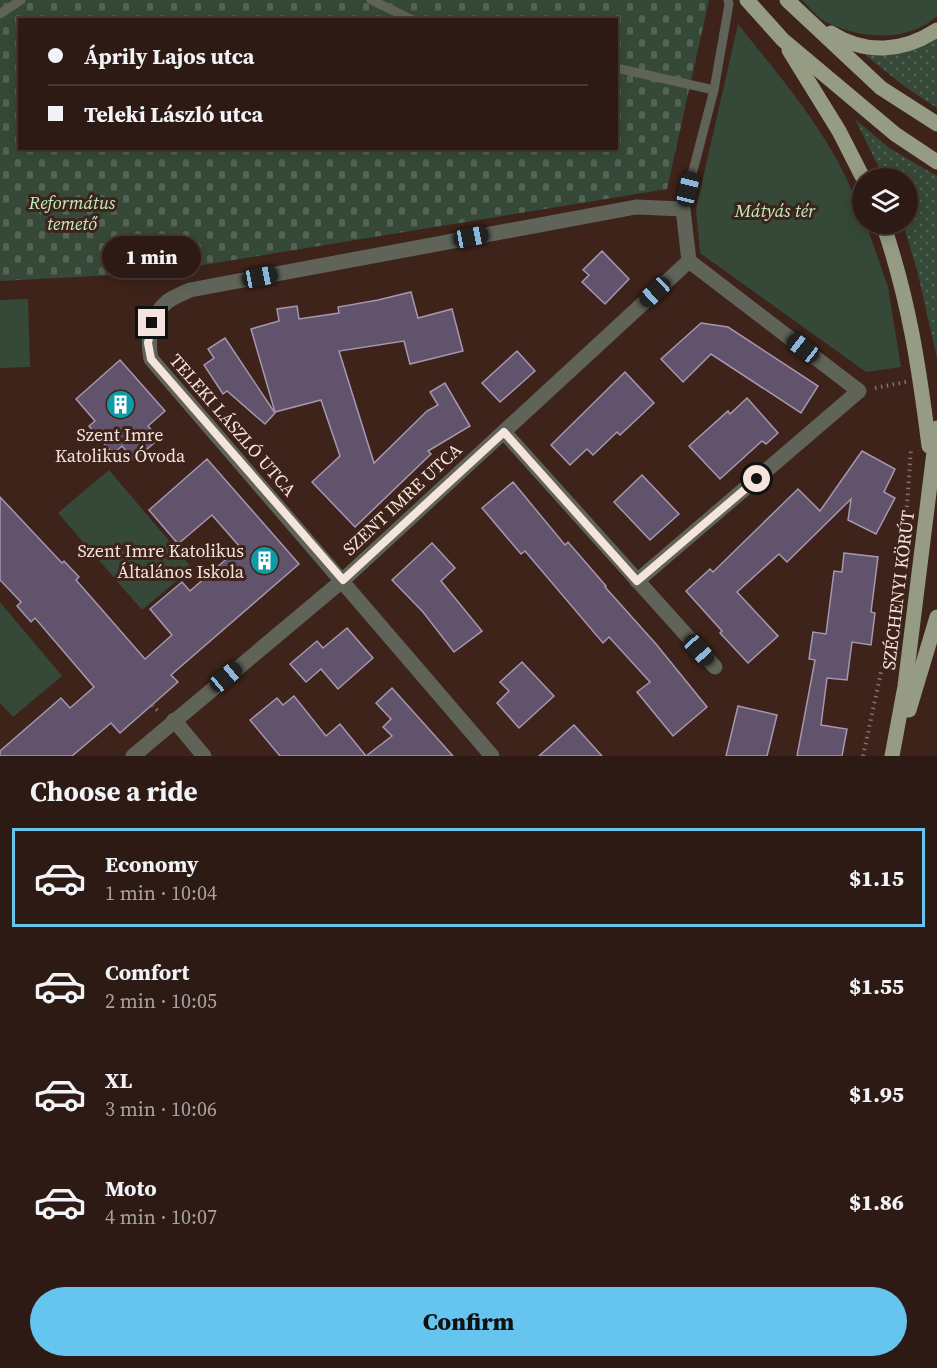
<!DOCTYPE html>
<meta charset="utf-8">
<style>
:root{--surface:#2e1a14;--page:#36231d;--text:#f1f3f6;--muted:#a7a1a0;--line:#493834;--accent:#65c5ee}
body{margin:0;font-family:"Source Serif 4",serif;background:var(--page);color:var(--text);height:100vh;display:flex;flex-direction:column;font-size:22px;white-space:nowrap}
*{box-sizing:border-box;margin:0}
p{font-size:20px;color:var(--muted)}
.icon{flex:none;width:33px;height:33px;fill:none;stroke:currentColor;stroke-width:2;stroke-linecap:round;stroke-linejoin:round}
.map{position:relative;height:756px;overflow:hidden}
.details{display:flex;flex-direction:column;background:var(--surface);flex:1}
.details>*{flex:none}
.hud{position:absolute;left:18px;top:18px;width:600px;height:132px;border-radius:0px;box-shadow:0 3px 15px #0003,0 0 0 2px var(--line);display:grid;align-content:center;height:132px;padding:0 30px;background:var(--surface)}
.fabs{position:absolute;left:852px;top:168px;display:grid;gap:12px}
.fabs a{display:grid;place-items:center;width:66px;height:66px;border-radius:50%;background:var(--surface);box-shadow:0 3px 15px #0003,0 0 0 2px var(--line);font-size:30px}
.end{position:absolute;width:27px;height:27px;margin:-14px;border:8px solid #f5e4dd;background:#111;box-shadow:0 0 0 3px #111}
.from{border-radius:50%}
.bubble{position:absolute;height:42px;border-radius:21px;background:var(--surface);box-shadow:0 3px 15px #0003,0 0 0 2px var(--line);font-size:20px;font-weight:800;line-height:42px;text-align:center}
.car{position:absolute;width:18px;height:36px;margin:-18px -9px;border-radius:8px;box-shadow:0 0 4px 2px #0007;background:linear-gradient(#222 24%,#8ab4d8 0 40%,#222 0 76%,#8ab4d8 0 86%,#222 0)}
.hud b{display:flex;align-items:center;gap:21px;height:57px;font-size:22px}
.hud b+b{border-top:2px solid var(--line)}
.hud i{width:15px;height:15px;background:var(--text)}
ul{padding:0;list-style:none}
li{display:flex;align-items:center;gap:18px;height:99px;margin:0 12px 9px;padding:0 18px;border:3px solid transparent;border-radius:0px}
li div{flex:1}
li b{display:block;font-size:22px}
li em{font-style:normal;font-weight:800}
li.current{border-color:var(--accent)}
li>.icon{width:54px;height:54px;stroke-width:1.5}
h2{padding:0 30px;font-size:27px;line-height:72px}
.action{display:flex;gap:12px;margin-top:auto;padding:12px 30px}
.action a{flex:1;height:69px;border-radius:36px;background:var(--accent);color:#111;font-size:24px;font-weight:800;line-height:69px;text-align:center}
.map>svg:first-child{display:block}
</style>
<div class="map">
<svg width="937" height="756" viewBox="0 0 937 756">
<defs>
<pattern id="grass-dots" width="8" height="8" patternUnits="userSpaceOnUse" patternTransform="scale(1.5)"><rect width="8" height="8" fill="#364938"/><path d="M2 2h.1M6 6h.1" fill="none" stroke="#546354" stroke-width="1.8" stroke-linecap="round"/></pattern>
<pattern id="cemetery-stones" width="16" height="16" patternUnits="userSpaceOnUse" patternTransform="scale(1.5)"><rect width="16" height="16" fill="#364938"/><path d="M2 7V4a2 2 0 0 1 4 0v3zM10 15v-3a2 2 0 0 1 4 0v3z" fill="#546354"/></pattern>
</defs>
<rect width="100%" height="100%" fill="#3d231a"/>
<g fill="url(#grass-dots)">
<path d="M 937,39 L 937,108 L 908,89 L 865,55 C 894,56 911,53 937,39 Z"/>
<path d="M 855,119 L 889,148 L 937,176 L 937,358 L 917,270 L 903,224 L 908,224 L 908,178 L 884,178 Z"/>
</g>
<path fill="url(#cemetery-stones)" fill-rule="evenodd" d="M 0,0 L 709,0 L 667,189 L 154,273 L 0,281 ZM 20,20 L 616,20 L 616,148 L 20,148 Z"/>
<g fill="#364938">
<path d="M 802,0 L 937,0 L 937,16 C 908,43 860,39 826,22 C 818,18 809,7 802,0 Z"/>
<path d="M 738,24 C 780,77 827,130 853,193 C 857,203 862,212 862,224 L 866,224 L 888,287 L 901,367 L 866,372 L 700,253 L 696,209 Z"/>
<path d="M 28,299 L 30,367 L 0,368 L 0,300 Z"/>
<path d="M 109,470 L 192,568 L 142,610 L 58,513 Z"/>
<path d="M 0,602 L 62,676 L 13,717 L 0,703 Z"/>
</g>
<g fill="#61536c" stroke="#a696b1" stroke-width="1.5">
<path d="M 602,251 L 629,279 L 605,304 L 582,282 L 589,275 L 583,270 Z"/>
<path d="M 411,292 L 418,318 L 452,309 L 463,351 L 410,364 L 404,341 L 339,351 L 374,463 L 427,411 L 438,405 L 430,392 L 445,383 L 470,426 L 428,451 L 431,454 L 355,527 L 312,482 L 340,456 L 321,400 L 275,412 L 251,329 L 279,321 L 277,309 L 297,306 L 299,319 L 339,313 L 338,307 L 378,300 Z"/>
<path d="M 701,323 L 728,327 L 818,386 L 801,413 L 711,354 L 683,382 L 661,359 Z"/>
<path d="M 225,338 L 275,413 L 265,424 L 227,391 L 223,394 L 204,365 L 214,358 L 208,349 Z"/>
<path d="M 517,351 L 535,371 L 500,402 L 482,383 Z"/>
<path d="M 120,360 L 165,411 L 148,426 L 159,439 L 134,460 L 122,446 L 113,454 L 89,426 L 95,421 L 76,399 Z"/>
<path d="M 625,372 L 654,403 L 620,435 L 617,432 L 593,455 L 587,449 L 570,465 L 551,445 Z"/>
<path d="M 747,398 L 778,433 L 766,444 L 762,441 L 720,479 L 689,446 L 728,411 L 730,414 Z"/>
<path d="M 862,451 L 895,469 L 884,492 L 895,498 L 876,534 L 848,520 L 851,499 L 787,562 L 779,554 L 737,592 L 778,636 L 748,663 L 720,633 L 722,631 L 686,591 L 710,569 L 713,572 L 798,489 L 820,511 Z"/>
<path d="M 207,459 L 299,564 L 171,675 L 178,682 L 120,733 L 111,723 L 72,756 L 0,756 L 0,751 L 61,698 L 70,708 L 94,687 L 35,618 L 31,622 L 17,606 L 21,602 L 0,580 L 0,497 L 62,563 L 64,561 L 79,577 L 76,580 L 145,659 L 172,635 L 150,609 L 182,582 L 190,591 L 240,547 L 212,515 L 178,544 L 149,510 Z"/>
<path d="M 642,475 L 679,514 L 650,540 L 614,502 Z"/>
<path d="M 513,482 L 565,545 L 568,542 L 606,586 L 605,587 L 656,644 L 707,707 L 673,736 L 637,692 L 650,682 L 609,637 L 603,643 L 525,551 L 521,554 L 482,508 Z"/>
<path d="M 432,543 L 455,568 L 441,581 L 482,631 L 454,652 L 423,612 L 392,580 Z"/>
<path d="M 844,553 L 878,557 L 871,612 L 875,613 L 871,645 L 852,642 L 847,680 L 827,678 L 821,725 L 847,729 L 842,756 L 797,756 L 815,660 L 809,659 L 813,632 L 826,634 L 834,571 L 842,572 Z"/>
<path d="M 347,628 L 373,658 L 338,689 L 321,669 L 306,682 L 290,664 L 317,641 L 323,648 Z"/>
<path d="M 522,662 L 554,696 L 519,728 L 497,703 L 509,691 L 500,682 Z"/>
<path d="M 392,688 L 453,756 L 280,756 L 250,720 L 277,698 L 283,705 L 294,696 L 326,736 L 340,724 L 366,756 L 392,736 L 383,727 L 391,719 L 376,703 Z"/>
<path d="M 738,706 L 777,715 L 767,756 L 726,756 Z"/>
<path d="M 574,725 L 602,756 L 539,756 Z"/>
</g>
<g fill="none" stroke-linecap="round" stroke-linejoin="round">
<g stroke="#877168" stroke-width="4" stroke-dasharray="1.5 4.5" stroke-linecap="butt">
<path d="M 858,192 L 862,202"/>
<path d="M 875,388 L 906,382"/>
<path d="M 906,519 L 911,449"/>
<path d="M 152,705 L 160,713"/>
<path d="M 863,756 L 897,598"/>
</g>
<g stroke="#606458" stroke-width="9">
<path d="M 371,0 L 413,20"/>
<path d="M 0,14 L 21,0"/>
<path d="M 616,68 L 714,90"/>
<path d="M 683,209 L 714,90 L 729,4 L 728,0"/>
</g>
<g stroke="#606458" stroke-width="15">
<path d="M 504,432 L 715,667"/>
<path d="M 174,720 L 204,756"/>
<path d="M 133,756 L 343,580 L 689,261"/>
<path d="M 492,756 L 151,359 C 147,339 150,315 168,301 C 174,297 183,293 190,290 L 636,207 L 683,209 L 689,261 L 859,391 L 637,581"/>
</g>
<g stroke="#959c83" stroke-width="15">
<path d="M 747,0 L 783,40 L 895,134 L 937,162"/>
<path d="M 787,0 L 881,88 L 937,124"/>
<path d="M 831,33 C 866,55 903,52 937,30"/>
<path d="M 789,50 L 839,131 L 863,178"/>
<path d="M 883,224 C 909,300 919,367 929,446"/>
<path d="M 909,710 L 937,617"/>
<path d="M 892,756 L 905,686 L 937,428"/>
</g>
</g>
<g fill="none" stroke-linecap="round" stroke-linejoin="round">
<path stroke="#f5e4dd" stroke-width="8" d="M 152,323 L 148,343 L 151,359 L 343,580 L 504,432 L 637,581 L 757,479"/>
</g>
<defs>
<symbol id="building-disc" viewBox="-11 -11 22 22"><circle r="9.5" fill="#0f9aa8" stroke="#3d231a"/><path d="M-4-6H4V6H1V3H-1V6H-4ZM-2.5-4.3h1.7v1.8h-1.7ZM.8-4.3h1.7v1.8H.8ZM-2.5-1h1.7V.8h-1.7ZM.8-1h1.7V.8H.8Z" fill="#fff"/></symbol>
</defs>
<g fill-rule="evenodd">
<use href="#building-disc" x="104" y="388" width="33" height="33"/>
<use href="#building-disc" x="248" y="544" width="33" height="33"/>
</g>
<g text-anchor="middle" dominant-baseline="central" stroke-width="6" stroke-linejoin="round" paint-order="stroke">
<g font-size="18" font-style="italic" fill="#bdf0c3" stroke="#3d231a">
<text x="72" y="202">Református<tspan x="72" dy="21">temető</tspan></text>
<text x="775" y="210">Mátyás tér</text>
</g>
<g font-size="18" fill="#f5e4dd" stroke="#3d231a">
<text transform="translate(233 425) rotate(49)">TELEKI LÁSZLÓ UTCA</text>
<text transform="translate(402 499) rotate(-43)">SZENT IMRE UTCA</text>
<text transform="translate(898 590) rotate(-83)">SZÉCHENYI KÖRÚT</text>
</g>
<g font-size="18" fill="#f5e4dd" stroke="#3d231a">
<text x="120" y="434">Szent Imre<tspan x="120" dy="21">Katolikus Óvoda</tspan></text>
<text x="244" y="550" text-anchor="end">Szent Imre Katolikus<tspan x="244" dy="21">Általános Iskola</tspan></text>
</g>
</g>
</svg>
<div class="fabs">
<a><svg class="icon" aria-label="layers" viewBox="0 0 24 24"><path d="M12 4l9 5-9 5-9-5zM3 14l9 5 9-5"/></svg></a>
</div>
<i class="end from" style="left:757px;top:479px"></i>
<i class="end" style="left:152px;top:323px"></i>
<div class="bubble" style="left:102px;top:236px;width:99px">1 min</div>
<i class="car" style="left:688px;top:189px;rotate:14deg"></i>
<i class="car" style="left:471px;top:237px;rotate:79deg"></i>
<i class="car" style="left:260px;top:277px;rotate:79deg"></i>
<i class="car" style="left:655px;top:292px;rotate:227deg"></i>
<i class="car" style="left:803px;top:348px;rotate:308deg"></i>
<i class="car" style="left:699px;top:650px;rotate:138deg"></i>
<i class="car" style="left:226px;top:677px;rotate:50deg"></i>
<div class="hud">
<b><i class="from"></i>Áprily Lajos utca</b>
<b><i></i>Teleki László utca</b>
</div>
</div>
<section class="details">
<h2>Choose a ride</h2>
<ul>
<li class="current"><svg class="icon" aria-label="car" viewBox="0 0 24 24"><path d="M5 17H2v-5l4-1 3-4h7l3 4 3 1v5h-3M9 17h6M6 11h13"/><circle cx="7" cy="17" r="2"/><circle cx="17" cy="17" r="2"/></svg><div><b>Economy</b><p>1 min · 10:04</p></div><em>$1.15</em></li>
<li><svg class="icon" aria-label="car" viewBox="0 0 24 24"><path d="M5 17H2v-5l4-1 3-4h7l3 4 3 1v5h-3M9 17h6M6 11h13"/><circle cx="7" cy="17" r="2"/><circle cx="17" cy="17" r="2"/></svg><div><b>Comfort</b><p>2 min · 10:05</p></div><em>$1.55</em></li>
<li><svg class="icon" aria-label="car" viewBox="0 0 24 24"><path d="M5 17H2v-5l4-1 3-4h7l3 4 3 1v5h-3M9 17h6M6 11h13"/><circle cx="7" cy="17" r="2"/><circle cx="17" cy="17" r="2"/></svg><div><b>XL</b><p>3 min · 10:06</p></div><em>$1.95</em></li>
<li><svg class="icon" aria-label="car" viewBox="0 0 24 24"><path d="M5 17H2v-5l4-1 3-4h7l3 4 3 1v5h-3M9 17h6M6 11h13"/><circle cx="7" cy="17" r="2"/><circle cx="17" cy="17" r="2"/></svg><div><b>Moto</b><p>4 min · 10:07</p></div><em>$1.86</em></li>
</ul>
<div class="action"><a>Confirm</a></div>
</section>
